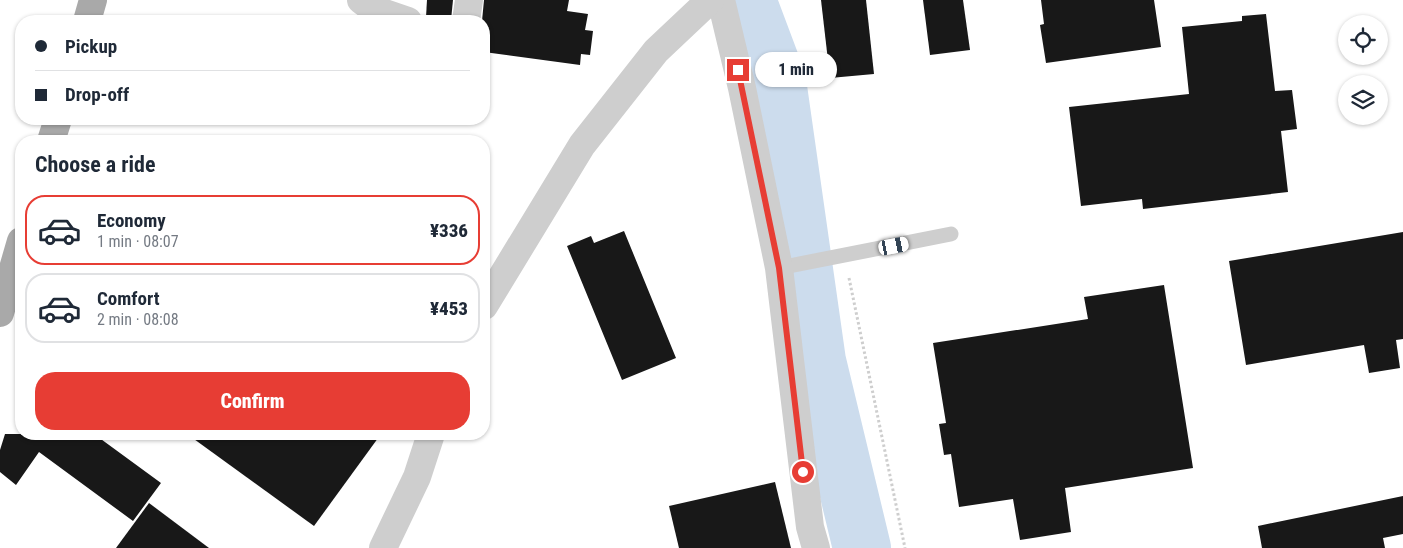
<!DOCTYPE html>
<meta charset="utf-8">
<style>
:root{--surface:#fff;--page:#f6f6f7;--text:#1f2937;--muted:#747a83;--line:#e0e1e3;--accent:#e73d34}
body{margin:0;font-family:"Roboto Condensed",sans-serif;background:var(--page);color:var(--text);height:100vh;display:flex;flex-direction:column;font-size:19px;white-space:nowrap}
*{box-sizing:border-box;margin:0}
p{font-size:16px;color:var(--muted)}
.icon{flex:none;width:28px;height:28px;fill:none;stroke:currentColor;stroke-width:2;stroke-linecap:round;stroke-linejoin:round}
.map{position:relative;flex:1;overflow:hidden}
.sheet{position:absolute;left:15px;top:135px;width:475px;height:305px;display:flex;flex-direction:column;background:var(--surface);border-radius:20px;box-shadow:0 1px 4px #0004}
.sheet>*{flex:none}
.banner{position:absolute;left:15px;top:15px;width:475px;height:110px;border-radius:20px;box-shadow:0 1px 4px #0004;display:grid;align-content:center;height:110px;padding:0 20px;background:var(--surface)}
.buttons{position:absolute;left:1338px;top:15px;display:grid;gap:10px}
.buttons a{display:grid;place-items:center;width:50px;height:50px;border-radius:50%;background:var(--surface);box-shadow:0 1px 4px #0004;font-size:25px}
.end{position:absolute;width:22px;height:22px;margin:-11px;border:6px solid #e73d34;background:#fff;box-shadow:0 0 0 2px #fff}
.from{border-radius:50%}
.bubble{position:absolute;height:35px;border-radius:18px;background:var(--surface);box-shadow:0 1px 4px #0004;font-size:16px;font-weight:800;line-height:35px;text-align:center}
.car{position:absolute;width:15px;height:30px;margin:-15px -8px;border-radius:6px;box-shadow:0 0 4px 1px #0007;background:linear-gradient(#fff 24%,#345 0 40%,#fff 0 76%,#345 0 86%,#fff 0)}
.banner b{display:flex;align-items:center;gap:18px;height:48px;font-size:19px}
.banner b+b{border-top:1px solid var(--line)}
.banner i{width:12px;height:12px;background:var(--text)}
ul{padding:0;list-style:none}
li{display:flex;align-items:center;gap:15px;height:70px;margin:0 10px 8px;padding:0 10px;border:2px solid var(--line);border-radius:20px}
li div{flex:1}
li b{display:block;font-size:19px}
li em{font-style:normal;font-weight:800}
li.current{border-color:var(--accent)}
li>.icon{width:45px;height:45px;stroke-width:1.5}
h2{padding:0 20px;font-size:22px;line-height:60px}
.button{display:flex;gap:10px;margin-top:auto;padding:10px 20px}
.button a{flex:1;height:58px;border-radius:20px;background:var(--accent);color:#fff;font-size:20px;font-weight:800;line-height:58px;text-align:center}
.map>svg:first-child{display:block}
</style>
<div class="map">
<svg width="1403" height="548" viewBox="0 0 1403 548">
<rect width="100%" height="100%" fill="#fff"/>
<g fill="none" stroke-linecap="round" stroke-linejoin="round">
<path stroke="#ccdced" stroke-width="58" d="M 747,0 L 777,80 L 817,361 L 862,548"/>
</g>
<g fill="#181818">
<path d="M 427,0 L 453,0 L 451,20 L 426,17 Z"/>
<path d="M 484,0 L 569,0 L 567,11 L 588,14 L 585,30 L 593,31 L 590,55 L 581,54 L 580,65 L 484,52 L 484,21 L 482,21 Z"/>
<path d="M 821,0 L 866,0 L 874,74 L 830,78 Z"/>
<path d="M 923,0 L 963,0 L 970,50 L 930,55 Z"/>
<path d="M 1041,0 L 1154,0 L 1161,47 L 1046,63 L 1040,25 L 1044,24 Z"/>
<path d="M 1266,14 L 1275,91 L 1292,90 L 1297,129 L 1281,131 L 1288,192 L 1143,209 L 1142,199 L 1081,206 L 1069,107 L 1189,94 L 1182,27 L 1242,21 L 1242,16 Z"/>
<path d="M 624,231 L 676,358 L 622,380 L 567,246 L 591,236 L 594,243 Z"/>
<path d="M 1403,232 L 1403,339 L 1396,340 L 1400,368 L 1369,373 L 1364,345 L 1246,365 L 1229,261 Z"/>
<path d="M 1164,285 L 1193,468 L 1065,488 L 1071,532 L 1020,540 L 1013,499 L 959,507 L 951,454 L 944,455 L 939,424 L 946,423 L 933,343 L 1088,319 L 1084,297 Z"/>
<path d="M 5,434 L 94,434 L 161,483 L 133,521 L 39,452 L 16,485 L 0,472 L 0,450 Z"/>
<path d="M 187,434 L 381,434 L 314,526 Z"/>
<path d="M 775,482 L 791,548 L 679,548 L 669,506 Z"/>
<path d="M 1403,496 L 1403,534 L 1383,538 L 1385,548 L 1262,548 L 1258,526 Z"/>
<path d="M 149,503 L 209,548 L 116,548 Z"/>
</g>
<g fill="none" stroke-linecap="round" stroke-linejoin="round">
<path stroke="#cecece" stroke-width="3" stroke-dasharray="2.5 2.5" stroke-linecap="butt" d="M 849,278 L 905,548"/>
<path stroke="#cecece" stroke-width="15" d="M 779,268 L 951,234"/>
<g stroke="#cecece" stroke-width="28">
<path d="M 361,0 L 373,9 L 408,21"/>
<path d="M 721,0 L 742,88 L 779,268 L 810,527 L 816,548"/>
<path d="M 466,21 L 469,0"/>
<path d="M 484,306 L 582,145 L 656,51 L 710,0"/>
<path d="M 383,548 L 417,477 L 431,434"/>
</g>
<g stroke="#a9a9a9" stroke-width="28">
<path d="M 87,21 L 93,0"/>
<path d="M 51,141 L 58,119"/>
<path d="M 0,313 L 21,241"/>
</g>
</g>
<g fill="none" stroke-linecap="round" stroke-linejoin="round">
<path stroke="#e73d34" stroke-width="6" d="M 738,70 L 779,268 L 803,472"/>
</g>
</svg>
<div class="buttons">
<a><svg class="icon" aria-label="locate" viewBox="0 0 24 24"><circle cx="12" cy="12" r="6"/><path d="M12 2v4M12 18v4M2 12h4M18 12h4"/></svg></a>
<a><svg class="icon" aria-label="layers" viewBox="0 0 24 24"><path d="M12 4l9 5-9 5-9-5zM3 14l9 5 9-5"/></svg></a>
</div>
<i class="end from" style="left:803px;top:472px"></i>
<i class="end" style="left:738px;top:70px"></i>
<div class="bubble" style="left:755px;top:52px;width:82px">1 min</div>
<i class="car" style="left:894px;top:246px;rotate:79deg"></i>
<div class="banner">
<b><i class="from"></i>Pickup</b>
<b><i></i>Drop-off</b>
</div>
<section class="sheet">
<h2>Choose a ride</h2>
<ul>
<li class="current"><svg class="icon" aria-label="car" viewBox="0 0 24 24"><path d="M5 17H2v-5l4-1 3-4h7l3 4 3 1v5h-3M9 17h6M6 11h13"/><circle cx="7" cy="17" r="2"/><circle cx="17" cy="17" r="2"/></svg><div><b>Economy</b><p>1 min · 08:07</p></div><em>¥336</em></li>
<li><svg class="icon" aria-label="car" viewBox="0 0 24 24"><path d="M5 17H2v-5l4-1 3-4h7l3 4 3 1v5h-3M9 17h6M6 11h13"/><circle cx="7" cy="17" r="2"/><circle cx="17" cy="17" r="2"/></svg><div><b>Comfort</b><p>2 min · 08:08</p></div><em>¥453</em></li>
</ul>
<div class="button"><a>Confirm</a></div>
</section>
</div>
